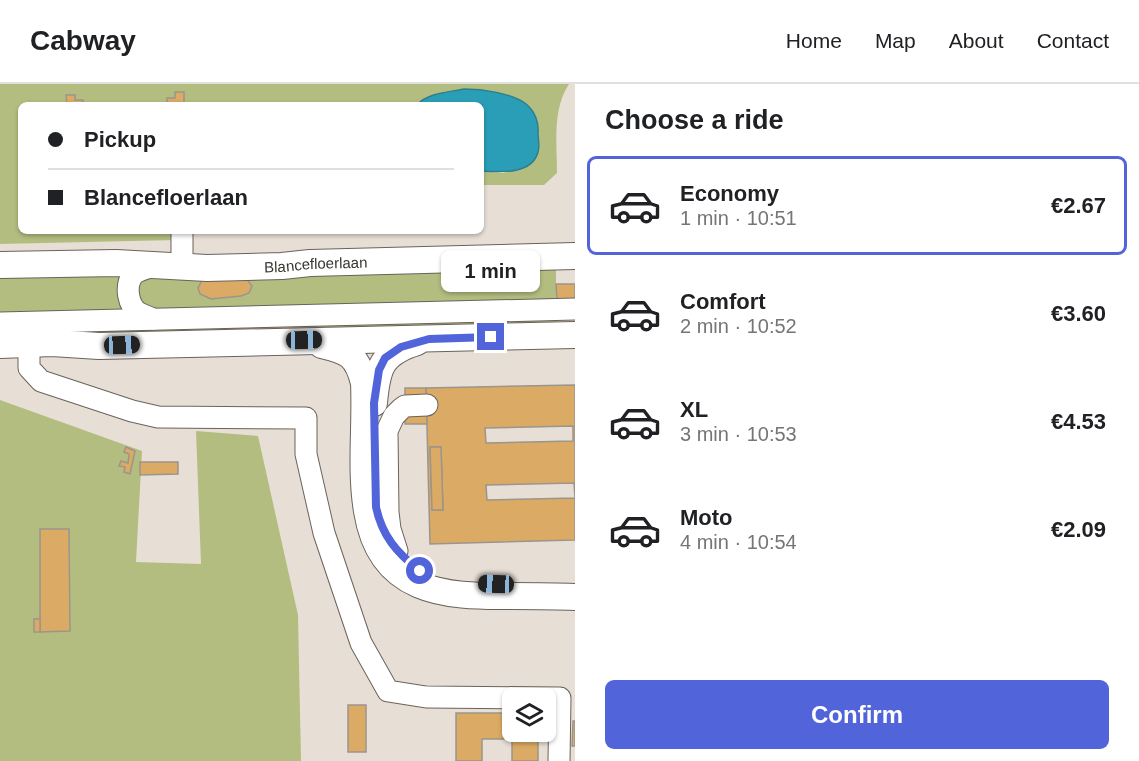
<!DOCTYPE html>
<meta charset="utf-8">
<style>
:root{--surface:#fff;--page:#f2f2f2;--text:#202124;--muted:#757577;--line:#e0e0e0;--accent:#5264da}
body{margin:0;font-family:Arial,sans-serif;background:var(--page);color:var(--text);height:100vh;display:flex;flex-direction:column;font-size:22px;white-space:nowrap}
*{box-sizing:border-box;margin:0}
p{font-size:20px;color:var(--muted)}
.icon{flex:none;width:33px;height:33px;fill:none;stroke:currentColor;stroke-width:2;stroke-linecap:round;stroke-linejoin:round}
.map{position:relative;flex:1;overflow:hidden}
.drawer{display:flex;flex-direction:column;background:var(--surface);width:564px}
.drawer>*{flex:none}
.banner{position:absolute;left:18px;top:18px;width:466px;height:132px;border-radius:9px;box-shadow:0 2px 4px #0004;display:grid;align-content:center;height:132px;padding:0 30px;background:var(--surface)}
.tools{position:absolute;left:502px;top:604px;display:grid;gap:12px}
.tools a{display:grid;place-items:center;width:54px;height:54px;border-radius:9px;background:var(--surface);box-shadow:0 2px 4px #0004;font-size:30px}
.end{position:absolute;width:27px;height:27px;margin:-14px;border:8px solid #5264da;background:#fff;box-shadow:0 0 0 3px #fff}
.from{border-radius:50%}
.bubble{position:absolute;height:42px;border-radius:9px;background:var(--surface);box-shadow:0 2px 4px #0004;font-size:20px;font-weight:700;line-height:42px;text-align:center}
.car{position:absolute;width:18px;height:36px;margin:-18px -9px;border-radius:8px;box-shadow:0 0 4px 2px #0007;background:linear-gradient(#222 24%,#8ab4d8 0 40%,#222 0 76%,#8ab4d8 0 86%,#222 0)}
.banner b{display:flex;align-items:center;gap:21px;height:57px;font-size:22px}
.banner b+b{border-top:2px solid var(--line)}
.banner i{width:15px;height:15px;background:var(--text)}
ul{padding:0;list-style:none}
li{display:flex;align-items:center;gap:18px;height:99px;margin:0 12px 9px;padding:0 18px;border:3px solid transparent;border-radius:9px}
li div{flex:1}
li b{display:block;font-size:22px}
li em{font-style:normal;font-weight:700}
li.selected{border-color:var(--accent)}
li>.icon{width:54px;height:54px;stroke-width:1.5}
h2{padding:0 30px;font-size:27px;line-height:72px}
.primary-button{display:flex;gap:12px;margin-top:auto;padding:12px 30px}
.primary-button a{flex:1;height:69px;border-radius:9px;background:var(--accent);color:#fff;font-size:24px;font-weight:700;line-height:69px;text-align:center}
header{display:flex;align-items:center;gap:36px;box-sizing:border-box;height:84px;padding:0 30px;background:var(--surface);border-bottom:2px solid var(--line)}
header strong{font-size:28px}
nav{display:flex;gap:33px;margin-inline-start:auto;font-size:21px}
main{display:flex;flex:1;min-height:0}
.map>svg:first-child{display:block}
</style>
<header>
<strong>Cabway</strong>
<nav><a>Home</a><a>Map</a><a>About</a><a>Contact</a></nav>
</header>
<main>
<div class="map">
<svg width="575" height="677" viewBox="0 0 575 677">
<rect width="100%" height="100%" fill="#e7dfd5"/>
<g fill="#b4bd80">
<path d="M 0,0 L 569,0 C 552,26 557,59 557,89 L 544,101 L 482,101 L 482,87 L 503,89 L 533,78 C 545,55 537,41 526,20 L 419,18 L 417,21 L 21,21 L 21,147 L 176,147 L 176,156 L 0,160 Z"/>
<path d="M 556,179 L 556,242 L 0,256 L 0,184 Z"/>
<path d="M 0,316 L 142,367 L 136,478 L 201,480 L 196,347 L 258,352 L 298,531 L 301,677 L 0,677 Z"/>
</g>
<path fill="#2a9eb6" stroke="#2e7f8e" stroke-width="1.5" d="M 464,5 C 482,5 512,9 526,20 C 535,27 539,39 538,49 C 538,55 540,62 538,68 C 532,91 500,88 482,87 L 482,21 L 417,21 C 427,9 449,8 464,5 Z"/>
<g fill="#dbaa65" stroke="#9c958c" stroke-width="1.5" fill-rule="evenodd">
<path d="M 175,8 L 184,8 L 184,21 L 159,21 L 159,19 L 167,19 L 167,14 L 175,14 Z"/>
<path d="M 66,11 L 75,11 L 75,16 L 83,16 L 84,21 L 67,21 Z"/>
<path d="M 246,194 L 252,202 L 249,209 L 241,212 L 211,215 L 200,210 L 198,204 L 202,196 Z"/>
<path d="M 556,200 L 575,200 L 575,216 L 557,216 Z"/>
<path d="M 575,301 L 575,456 L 430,460 L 426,304 ZM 573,342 L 573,357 L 486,359 L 485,344 ZM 430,363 L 441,363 L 443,426 L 432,426 ZM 574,399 L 575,414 L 487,416 L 486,401 Z"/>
<path d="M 405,304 L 426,304 L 427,340 L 405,340 Z"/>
<path d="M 126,363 L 135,367 L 130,390 L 124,388 L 125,383 L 119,382 L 121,377 L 128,379 L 129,370 L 124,368 Z"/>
<path d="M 430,363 L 441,363 L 443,426 L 432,426 Z"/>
<path d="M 140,378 L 178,378 L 178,390 L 140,391 Z"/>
<path d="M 40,445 L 69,445 L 70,547 L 40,548 Z"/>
<rect x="34" y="535" width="6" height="13"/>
<rect x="348" y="621" width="18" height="47"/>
<path d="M 456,629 L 513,629 L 513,648 L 538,648 L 538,677 L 512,677 L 512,655 L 482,655 L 482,677 L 456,677 Z"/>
<path d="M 573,637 L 575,637 L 575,662 L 572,662 Z"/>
</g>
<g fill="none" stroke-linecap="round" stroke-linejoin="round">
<defs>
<g id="minor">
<path d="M 182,184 L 182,147"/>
<path d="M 153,235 C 148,233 143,231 139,229 C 128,222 125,203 132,192 C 137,186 147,184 155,182"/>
<path d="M 0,239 L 575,225"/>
<path d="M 29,260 L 29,284 L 41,297 L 132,327 L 158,333 L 306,334 L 306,370 L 324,449 L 361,559 L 388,607 L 426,613 L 560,614 L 559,677"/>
<path d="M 397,467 L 390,445 L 388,428 L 387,347 L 394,332 L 401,325 L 405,322 L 427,321"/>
</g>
<g id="major">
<path id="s1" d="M 0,181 L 116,179 L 207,184 L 282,182 L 310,179 L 575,172"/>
<path d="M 0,261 L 52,259 L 99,262 L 575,251"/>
<path d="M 322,261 C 348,267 357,271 364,299 C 366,341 360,386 367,427 C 380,509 444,513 511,512 C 532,512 554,512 575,513"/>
<path d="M 374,319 C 377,284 381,269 417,258"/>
</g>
</defs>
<use href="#minor" stroke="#6a635a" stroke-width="23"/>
<use href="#major" stroke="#6a635a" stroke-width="28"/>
<use href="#minor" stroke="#fff" stroke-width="21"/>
<use href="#major" stroke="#fff" stroke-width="26"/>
</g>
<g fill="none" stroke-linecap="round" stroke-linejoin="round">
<path stroke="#5264da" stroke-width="8" d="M 420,487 C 397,469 382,452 376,423 L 374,319 L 379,286 L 385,274 L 401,263 L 429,255 L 491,253"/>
</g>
<g text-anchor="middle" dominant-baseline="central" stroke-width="5" stroke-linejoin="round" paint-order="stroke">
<g font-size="15" fill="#393632" stroke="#f4ede2">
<text stroke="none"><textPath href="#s1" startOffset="316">Blancefloerlaan</textPath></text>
</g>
</g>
</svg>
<div class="tools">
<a><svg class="icon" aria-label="layers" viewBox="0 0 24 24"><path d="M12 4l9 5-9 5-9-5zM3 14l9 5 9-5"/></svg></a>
</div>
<i class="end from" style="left:420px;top:487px"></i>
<i class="end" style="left:491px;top:253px"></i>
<div class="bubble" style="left:441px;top:166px;width:99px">1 min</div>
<i class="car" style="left:304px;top:256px;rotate:89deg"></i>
<i class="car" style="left:122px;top:261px;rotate:88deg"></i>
<i class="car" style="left:496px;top:500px;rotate:272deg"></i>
<div class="banner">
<b><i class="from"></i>Pickup</b>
<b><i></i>Blancefloerlaan</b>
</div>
</div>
<section class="drawer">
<h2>Choose a ride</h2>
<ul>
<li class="selected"><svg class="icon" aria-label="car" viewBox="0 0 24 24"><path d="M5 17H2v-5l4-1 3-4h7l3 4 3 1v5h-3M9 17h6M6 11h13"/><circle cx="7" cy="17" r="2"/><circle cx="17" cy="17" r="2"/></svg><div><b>Economy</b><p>1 min · 10:51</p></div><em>€2.67</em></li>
<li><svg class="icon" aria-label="car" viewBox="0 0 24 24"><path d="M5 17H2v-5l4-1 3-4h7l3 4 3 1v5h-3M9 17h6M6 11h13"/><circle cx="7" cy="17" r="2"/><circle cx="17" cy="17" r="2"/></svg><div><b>Comfort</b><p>2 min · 10:52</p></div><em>€3.60</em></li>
<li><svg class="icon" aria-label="car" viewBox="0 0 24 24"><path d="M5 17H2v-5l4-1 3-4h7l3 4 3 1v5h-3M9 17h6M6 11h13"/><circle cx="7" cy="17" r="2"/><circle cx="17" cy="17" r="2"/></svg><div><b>XL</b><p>3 min · 10:53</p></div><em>€4.53</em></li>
<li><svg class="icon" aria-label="car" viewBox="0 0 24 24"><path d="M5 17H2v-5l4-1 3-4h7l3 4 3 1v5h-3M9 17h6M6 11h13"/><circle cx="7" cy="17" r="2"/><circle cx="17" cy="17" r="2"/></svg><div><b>Moto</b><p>4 min · 10:54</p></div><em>€2.09</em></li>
</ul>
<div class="primary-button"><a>Confirm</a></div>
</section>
</main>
